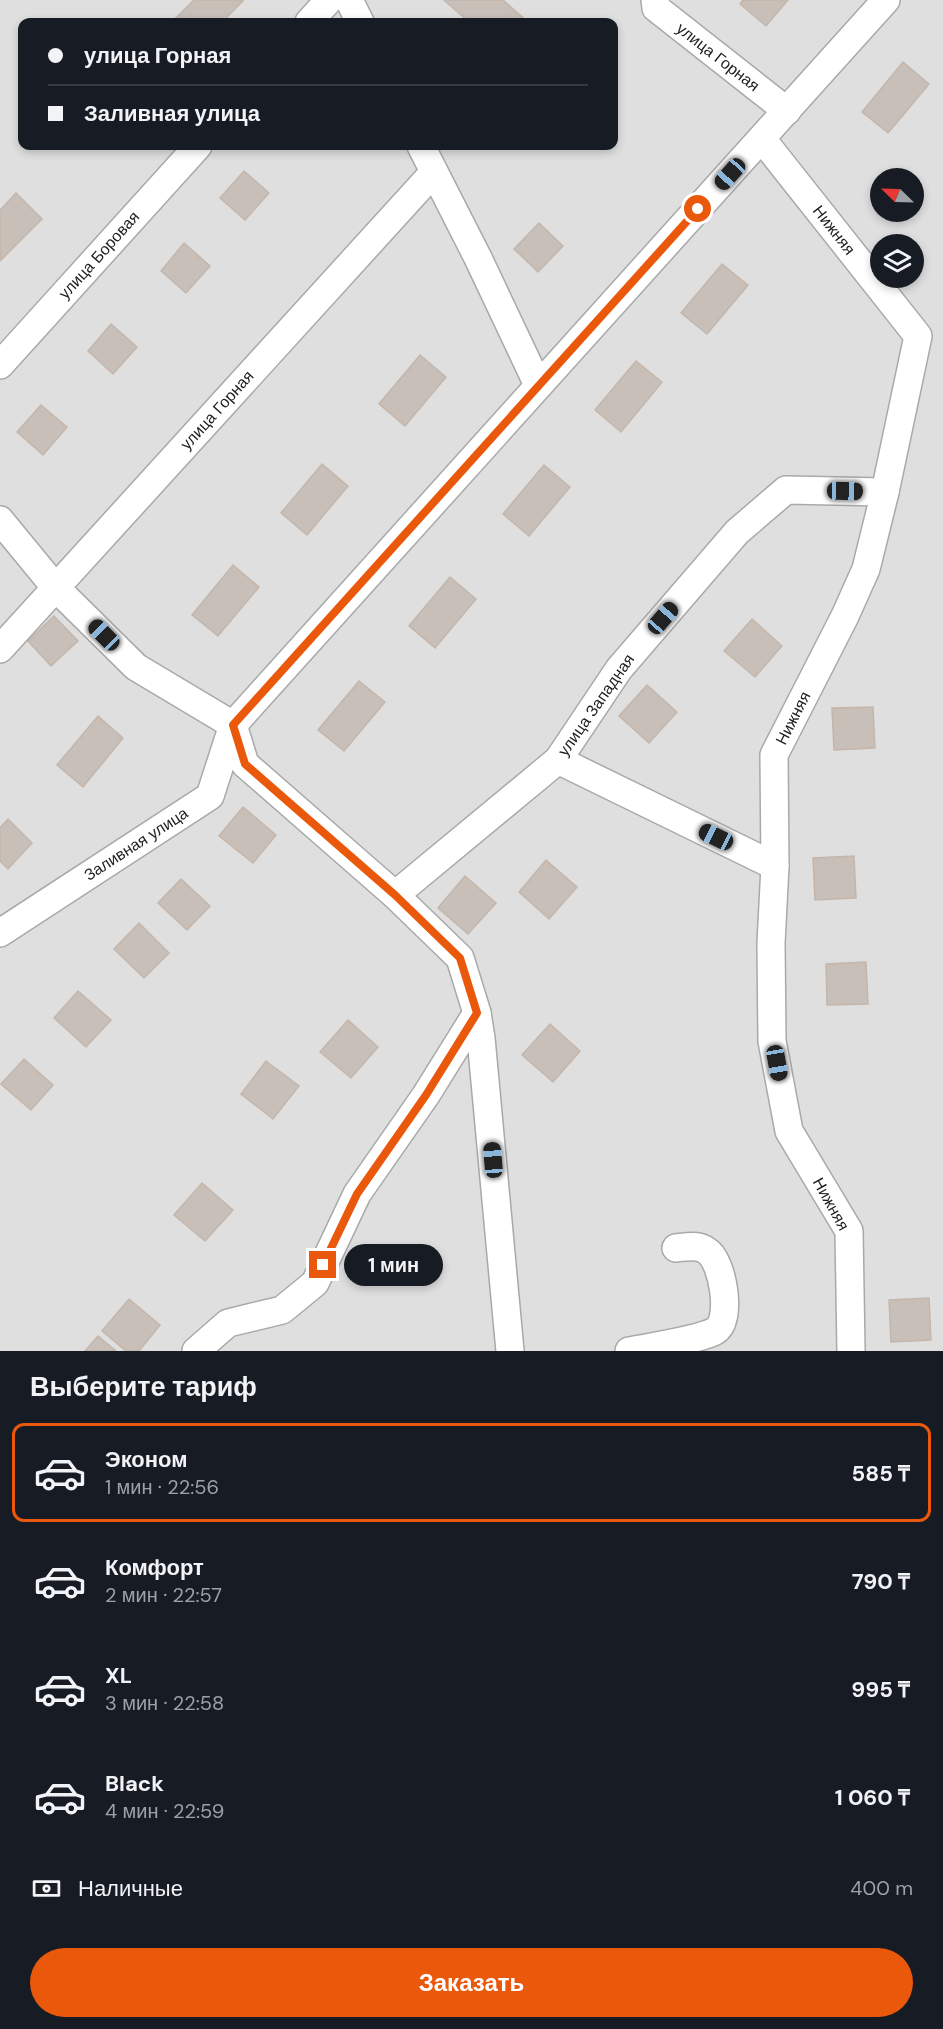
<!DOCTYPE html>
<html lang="ru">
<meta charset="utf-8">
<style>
:root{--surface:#171b24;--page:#20242c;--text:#f1f3f6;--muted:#9ea1a6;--line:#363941;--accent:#ea580c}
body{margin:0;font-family:"DM Sans",sans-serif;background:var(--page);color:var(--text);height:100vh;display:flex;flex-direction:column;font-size:22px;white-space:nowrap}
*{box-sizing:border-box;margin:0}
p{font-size:20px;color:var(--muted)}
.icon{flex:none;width:33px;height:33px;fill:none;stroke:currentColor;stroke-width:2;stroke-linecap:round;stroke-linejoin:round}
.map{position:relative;height:1351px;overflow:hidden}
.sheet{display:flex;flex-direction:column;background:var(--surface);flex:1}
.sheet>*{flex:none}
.guide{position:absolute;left:18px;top:18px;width:600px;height:132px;border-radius:12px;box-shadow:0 3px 9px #0003;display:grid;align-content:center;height:132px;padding:0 30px;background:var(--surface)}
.needle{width:39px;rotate:293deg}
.buttons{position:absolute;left:870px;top:168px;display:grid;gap:12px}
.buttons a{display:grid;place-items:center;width:54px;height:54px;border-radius:50%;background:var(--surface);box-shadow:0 3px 9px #0003;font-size:30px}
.end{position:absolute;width:27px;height:27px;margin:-14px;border:8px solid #ea580c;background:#fff;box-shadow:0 0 0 3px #fff}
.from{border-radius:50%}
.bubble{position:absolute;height:42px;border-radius:21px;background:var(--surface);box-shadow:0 3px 9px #0003;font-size:20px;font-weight:700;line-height:42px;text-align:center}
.car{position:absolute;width:18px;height:36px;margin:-18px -9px;border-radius:8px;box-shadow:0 0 4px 2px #0007;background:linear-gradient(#222 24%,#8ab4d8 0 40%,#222 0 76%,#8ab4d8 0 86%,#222 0)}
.guide b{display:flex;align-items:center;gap:21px;height:57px;font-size:22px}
.guide b+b{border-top:2px solid var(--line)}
.guide i{width:15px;height:15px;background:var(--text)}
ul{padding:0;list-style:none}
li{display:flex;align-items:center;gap:18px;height:99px;margin:0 12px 9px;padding:0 18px;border:3px solid transparent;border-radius:12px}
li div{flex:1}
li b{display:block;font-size:22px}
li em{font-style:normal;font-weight:700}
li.active{border-color:var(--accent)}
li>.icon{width:54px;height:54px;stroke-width:1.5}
h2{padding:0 30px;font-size:27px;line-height:72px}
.pay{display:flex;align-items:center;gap:15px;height:66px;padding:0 30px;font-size:22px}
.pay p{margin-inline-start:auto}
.cta{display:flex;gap:12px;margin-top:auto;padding:12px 30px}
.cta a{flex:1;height:69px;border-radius:36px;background:var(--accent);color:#fff;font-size:24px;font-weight:700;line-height:69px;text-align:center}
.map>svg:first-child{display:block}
</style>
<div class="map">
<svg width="943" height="1351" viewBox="0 0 943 1351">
<rect width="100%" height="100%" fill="#f2efe9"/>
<path fill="#e0dfdf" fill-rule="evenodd" d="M 0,0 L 943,0 L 943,1351 L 0,1351 ZM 22,22 L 614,22 L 614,146 L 22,146 ZM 880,178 L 914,178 L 914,212 L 880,212 ZM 880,244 L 914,244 L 914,278 L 880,278 Z"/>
<g fill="#c7bfb8" stroke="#c4b6ab" stroke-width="1.5">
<path d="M 194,0 L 241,0 L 243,1 L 222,22 L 179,22 L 175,19 Z"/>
<path d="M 444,0 L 503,0 L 528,22 L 469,22 Z"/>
<path d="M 743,0 L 788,0 L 766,26 L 740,4 Z"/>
<path d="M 903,62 L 929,84 L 888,133 L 862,112 Z"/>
<path d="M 244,171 L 269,193 L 245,220 L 220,198 Z"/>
<path d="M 16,193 L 42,219 L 0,261 L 0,210 Z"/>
<path d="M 539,223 L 563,246 L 538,272 L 514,249 Z"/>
<path d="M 184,243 L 210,266 L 186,293 L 161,271 Z"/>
<path d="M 722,264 L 748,285 L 707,334 L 681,313 Z"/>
<path d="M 111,324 L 137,347 L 113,374 L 88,351 Z"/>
<path d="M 420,355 L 446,377 L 405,426 L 379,404 Z"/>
<path d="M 636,361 L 662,382 L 621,432 L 595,410 Z"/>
<path d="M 41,405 L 67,427 L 43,455 L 17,432 Z"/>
<path d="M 322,464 L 348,486 L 307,535 L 281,513 Z"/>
<path d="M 544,465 L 570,487 L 529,536 L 503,514 Z"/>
<path d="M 233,565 L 259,587 L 218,636 L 192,615 Z"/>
<path d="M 450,577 L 476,599 L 435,648 L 409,626 Z"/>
<path d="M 54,616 L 78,641 L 51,666 L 28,641 Z"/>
<path d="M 752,619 L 782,646 L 755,677 L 724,651 Z"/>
<path d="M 359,681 L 385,702 L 344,751 L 318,730 Z"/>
<path d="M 647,685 L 677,712 L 649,743 L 619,716 Z"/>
<path d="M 873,707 L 875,748 L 834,750 L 832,708 Z"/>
<path d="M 98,716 L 123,738 L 83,787 L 57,765 Z"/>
<path d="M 243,807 L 276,835 L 253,863 L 219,836 Z"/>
<path d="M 8,819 L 32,843 L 8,869 L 0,861 L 0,828 Z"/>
<path d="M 854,856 L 856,898 L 815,900 L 813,858 Z"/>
<path d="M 546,860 L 577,887 L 549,919 L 519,892 Z"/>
<path d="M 465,876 L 496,903 L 468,934 L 438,908 Z"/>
<path d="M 181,879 L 210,906 L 187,930 L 158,903 Z"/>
<path d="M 139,923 L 169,953 L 144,978 L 114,949 Z"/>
<path d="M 866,962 L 868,1004 L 827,1005 L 826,964 Z"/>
<path d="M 78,991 L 111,1020 L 86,1047 L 54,1018 Z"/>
<path d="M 348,1020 L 378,1047 L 351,1078 L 320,1052 Z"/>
<path d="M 550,1024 L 580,1051 L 553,1082 L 522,1055 Z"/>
<path d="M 24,1059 L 53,1085 L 31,1110 L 1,1084 Z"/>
<path d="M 266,1061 L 299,1086 L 273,1119 L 241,1094 Z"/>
<path d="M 202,1183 L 233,1210 L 205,1241 L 174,1215 Z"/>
<path d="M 929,1298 L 931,1340 L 891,1342 L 889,1300 Z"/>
<path d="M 129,1299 L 160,1325 L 139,1351 L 126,1351 L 102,1331 Z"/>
<path d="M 98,1336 L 116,1351 L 85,1351 Z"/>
</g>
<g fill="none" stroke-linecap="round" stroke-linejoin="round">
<defs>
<g id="minor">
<path d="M 349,0 L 360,22"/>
<path d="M 655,0 L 656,8 L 787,111"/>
<path d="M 309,22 L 329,0"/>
<path d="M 762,139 L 918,336 L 885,492 L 866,569 L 845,616 L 774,755 L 775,866 L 771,943 L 772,1041 L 789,1131 L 849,1231 L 851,1351"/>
<path d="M 421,146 L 478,258 L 538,385"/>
<path d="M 0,365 L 198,146"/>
<path d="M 0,520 L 55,587 L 136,667 L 233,725"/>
<path d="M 0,649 L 434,172"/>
<path d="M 233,725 L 245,764 L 395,895 L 460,958 L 477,1013 L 481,1038 L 510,1351"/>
<path d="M 558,760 L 775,866"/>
<path d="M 395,895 L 558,760 L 619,669 L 737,532 L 786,490 L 885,492"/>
<path d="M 0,933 L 210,796 L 233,725 L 886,0"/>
<path d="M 196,1351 L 228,1323 L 282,1310 L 315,1283 L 357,1194 L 426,1095 L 477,1013"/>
<path d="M 629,1351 C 650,1347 698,1340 715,1331 C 733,1321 723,1261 707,1251 C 698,1244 686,1247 676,1248"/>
</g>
</defs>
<use href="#minor" stroke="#a9a9a9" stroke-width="30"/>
<use href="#minor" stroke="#fff" stroke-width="27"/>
</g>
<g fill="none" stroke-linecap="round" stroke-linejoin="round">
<path stroke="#ea580c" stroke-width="8" d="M 323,1265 L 357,1194 L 426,1095 L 477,1013 L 460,958 L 395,895 L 245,764 L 233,725 L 698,209"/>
</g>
<g text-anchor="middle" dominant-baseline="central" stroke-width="5" stroke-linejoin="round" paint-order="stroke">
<g font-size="16" fill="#222" stroke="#fff">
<text transform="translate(718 57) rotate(38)">улица Горная</text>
<text transform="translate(834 230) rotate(52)">Нижняя</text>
<text transform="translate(99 255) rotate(-48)">улица Боровая</text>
<text transform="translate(217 410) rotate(-48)">улица Горная</text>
<text transform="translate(596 705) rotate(-55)">улица Западная</text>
<text transform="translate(793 718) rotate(-63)">Нижняя</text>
<text transform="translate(136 844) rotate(-33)">Заливная улица</text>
<text transform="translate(831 1204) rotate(61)">Нижняя</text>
</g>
</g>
</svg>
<div class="buttons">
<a><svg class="needle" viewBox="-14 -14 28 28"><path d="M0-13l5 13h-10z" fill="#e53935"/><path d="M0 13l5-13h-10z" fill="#9ea1a6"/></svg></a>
<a><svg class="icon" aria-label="layers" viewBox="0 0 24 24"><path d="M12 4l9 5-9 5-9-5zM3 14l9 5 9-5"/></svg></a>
</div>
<i class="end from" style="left:698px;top:209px"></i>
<i class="end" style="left:323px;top:1265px"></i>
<div class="bubble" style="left:344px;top:1244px;width:99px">1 мин</div>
<i class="car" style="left:730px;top:174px;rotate:222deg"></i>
<i class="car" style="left:845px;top:491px;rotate:91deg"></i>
<i class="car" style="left:663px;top:618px;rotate:41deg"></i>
<i class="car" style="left:104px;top:635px;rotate:315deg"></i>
<i class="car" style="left:716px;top:837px;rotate:296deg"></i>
<i class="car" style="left:777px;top:1063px;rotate:170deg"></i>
<i class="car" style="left:493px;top:1160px;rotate:355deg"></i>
<div class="guide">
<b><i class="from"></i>улица Горная</b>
<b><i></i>Заливная улица</b>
</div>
</div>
<section class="sheet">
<h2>Выберите тариф</h2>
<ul>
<li class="active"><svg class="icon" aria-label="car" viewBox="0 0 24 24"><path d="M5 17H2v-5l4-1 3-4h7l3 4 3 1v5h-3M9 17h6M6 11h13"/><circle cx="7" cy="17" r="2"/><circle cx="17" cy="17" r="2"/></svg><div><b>Эконом</b><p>1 мин · 22:56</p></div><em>585 ₸</em></li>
<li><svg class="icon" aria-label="car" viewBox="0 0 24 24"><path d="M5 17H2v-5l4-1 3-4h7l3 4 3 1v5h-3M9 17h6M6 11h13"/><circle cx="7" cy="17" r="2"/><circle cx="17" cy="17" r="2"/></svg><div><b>Комфорт</b><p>2 мин · 22:57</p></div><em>790 ₸</em></li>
<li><svg class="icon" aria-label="car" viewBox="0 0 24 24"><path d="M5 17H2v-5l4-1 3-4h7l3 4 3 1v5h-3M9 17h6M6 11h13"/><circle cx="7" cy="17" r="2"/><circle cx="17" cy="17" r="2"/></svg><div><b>XL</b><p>3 мин · 22:58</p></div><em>995 ₸</em></li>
<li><svg class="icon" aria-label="car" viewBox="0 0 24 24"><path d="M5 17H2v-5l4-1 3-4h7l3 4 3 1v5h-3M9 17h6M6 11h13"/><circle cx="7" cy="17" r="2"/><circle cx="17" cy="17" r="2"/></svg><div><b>Black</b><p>4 мин · 22:59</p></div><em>1 060 ₸</em></li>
</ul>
<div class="pay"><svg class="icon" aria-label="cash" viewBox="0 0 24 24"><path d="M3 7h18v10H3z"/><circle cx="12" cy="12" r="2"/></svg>Наличные<p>400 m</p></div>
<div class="cta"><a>Заказать</a></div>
</section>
